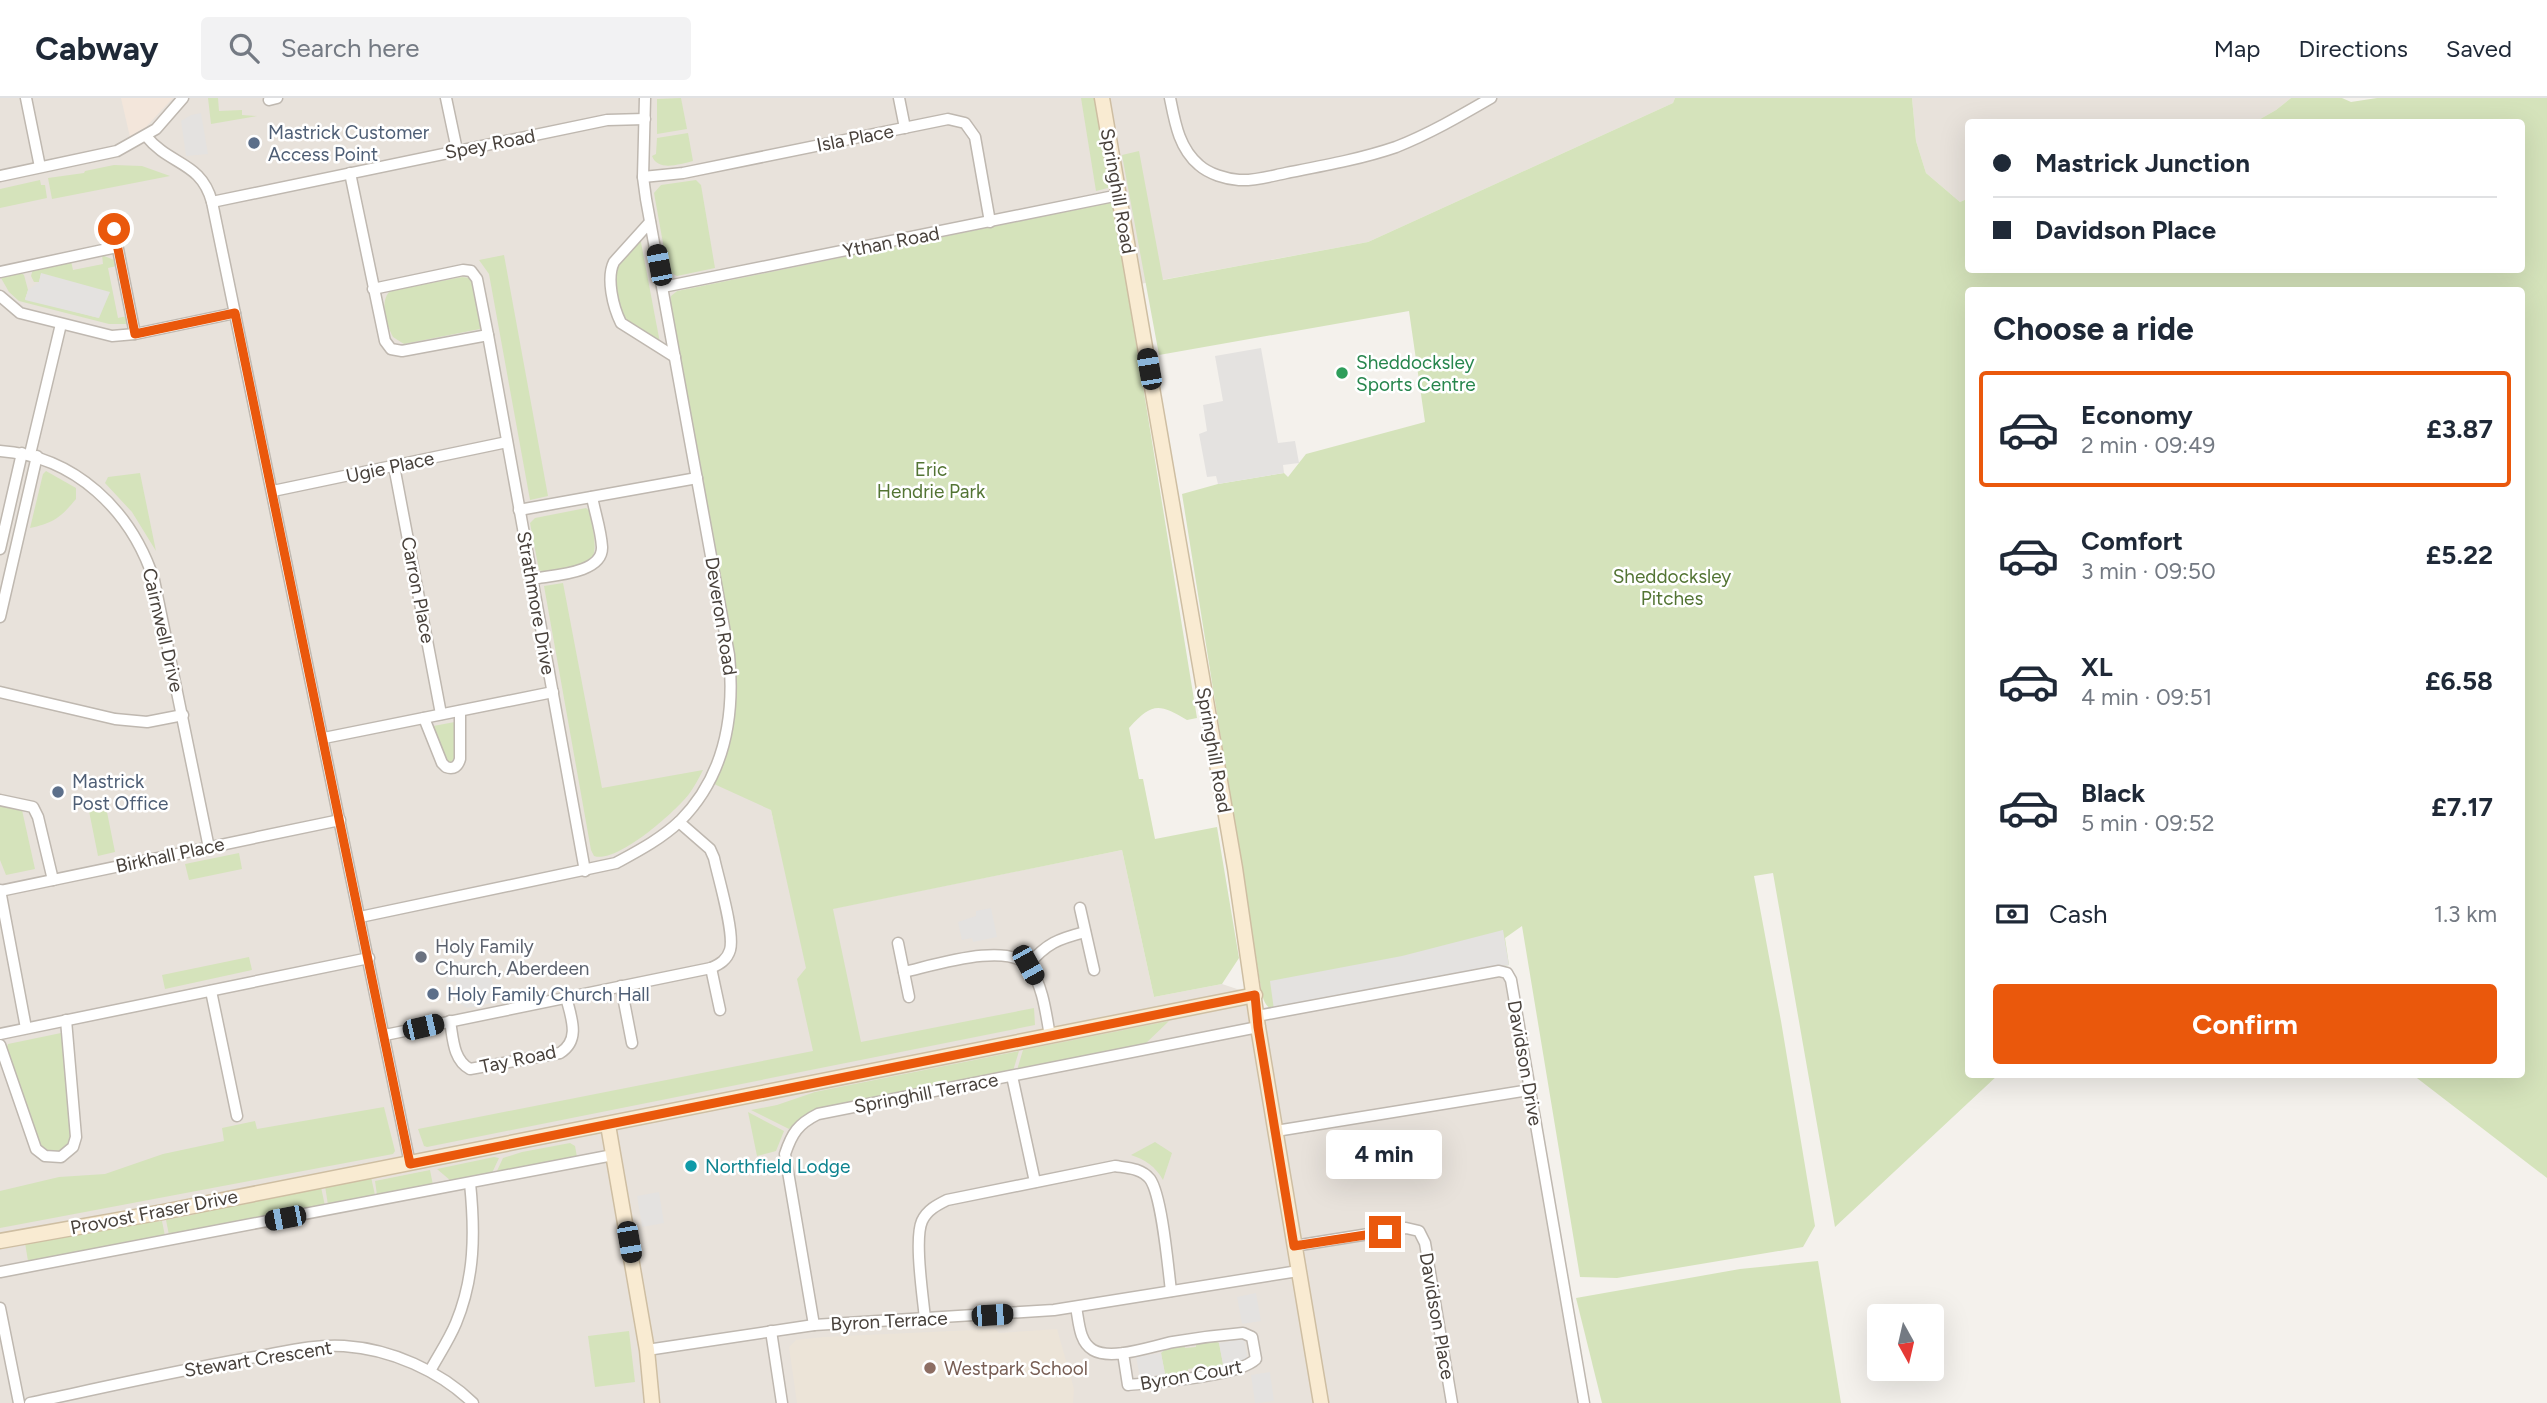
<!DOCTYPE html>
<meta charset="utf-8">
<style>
:root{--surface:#fff;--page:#f2f2f3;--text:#1f2937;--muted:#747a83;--line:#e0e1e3;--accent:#ea580c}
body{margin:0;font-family:Figtree,sans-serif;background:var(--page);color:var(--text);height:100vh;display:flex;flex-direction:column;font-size:26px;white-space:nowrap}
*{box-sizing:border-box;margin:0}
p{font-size:23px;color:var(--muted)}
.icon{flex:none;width:38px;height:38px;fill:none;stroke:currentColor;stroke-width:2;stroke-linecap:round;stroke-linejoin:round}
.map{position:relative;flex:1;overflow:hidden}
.side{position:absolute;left:1965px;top:189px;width:560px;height:791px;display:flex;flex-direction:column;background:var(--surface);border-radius:7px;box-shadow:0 7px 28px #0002}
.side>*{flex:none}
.top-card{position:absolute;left:1965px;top:21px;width:560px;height:154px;border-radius:7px;box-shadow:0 7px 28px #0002;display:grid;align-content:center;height:154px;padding:0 28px;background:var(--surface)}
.needle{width:46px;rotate:172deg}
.fabs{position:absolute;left:1867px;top:1206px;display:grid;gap:14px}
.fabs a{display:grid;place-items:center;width:77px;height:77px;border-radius:7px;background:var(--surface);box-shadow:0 7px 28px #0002;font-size:35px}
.end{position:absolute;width:32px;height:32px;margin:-16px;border:9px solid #ea580c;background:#fff;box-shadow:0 0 0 4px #fff}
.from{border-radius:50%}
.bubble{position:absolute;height:49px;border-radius:7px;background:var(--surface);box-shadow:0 7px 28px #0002;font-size:23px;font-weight:700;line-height:49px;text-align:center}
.car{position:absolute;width:21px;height:42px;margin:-21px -10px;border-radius:9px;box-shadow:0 0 5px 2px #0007;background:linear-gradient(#222 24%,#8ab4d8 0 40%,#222 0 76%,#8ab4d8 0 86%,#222 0)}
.top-card b{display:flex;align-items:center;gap:24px;height:66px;font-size:26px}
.top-card b+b{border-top:2px solid var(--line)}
.top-card i{width:18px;height:18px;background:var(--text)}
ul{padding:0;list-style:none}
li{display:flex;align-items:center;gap:21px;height:116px;margin:0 14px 10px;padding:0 14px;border:4px solid transparent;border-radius:7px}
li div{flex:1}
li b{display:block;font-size:26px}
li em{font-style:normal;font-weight:700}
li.current{border-color:var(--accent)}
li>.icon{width:63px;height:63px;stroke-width:1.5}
h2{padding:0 28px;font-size:32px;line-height:84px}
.pay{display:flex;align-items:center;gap:18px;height:77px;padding:0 28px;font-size:26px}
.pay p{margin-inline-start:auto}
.button{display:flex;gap:14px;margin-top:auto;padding:14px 28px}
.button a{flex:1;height:80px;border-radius:7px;background:var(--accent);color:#fff;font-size:28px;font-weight:700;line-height:80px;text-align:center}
header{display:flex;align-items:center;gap:42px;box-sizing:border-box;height:98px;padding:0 35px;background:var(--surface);border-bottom:2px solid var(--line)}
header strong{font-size:33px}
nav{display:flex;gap:38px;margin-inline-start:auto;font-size:24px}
.search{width:490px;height:63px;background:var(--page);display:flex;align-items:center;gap:18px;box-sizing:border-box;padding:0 24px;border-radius:7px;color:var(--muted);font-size:26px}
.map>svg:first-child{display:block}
</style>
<header>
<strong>Cabway</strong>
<div class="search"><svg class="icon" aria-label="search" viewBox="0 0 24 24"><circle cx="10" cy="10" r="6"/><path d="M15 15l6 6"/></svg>Search here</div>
<nav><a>Map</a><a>Directions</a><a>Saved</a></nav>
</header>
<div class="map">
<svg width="2547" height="1305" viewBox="0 0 2547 1305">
<rect width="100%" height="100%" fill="#f4f1ec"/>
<g fill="#e8e2db">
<path d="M 0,0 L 1675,0 L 1673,5 L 1368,144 L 1129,188 L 1113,104 L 677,193 L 672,198 L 734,556 L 737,588 L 736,624 L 727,654 L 771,712 L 796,818 L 1122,752 L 1154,899 L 1222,886 L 1255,897 L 1257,918 L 1507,875 L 1584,1305 L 0,1305 Z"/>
<path d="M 1912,0 L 2291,0 L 2276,12 L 2255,24 L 1969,24 L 1969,100 L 1960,104 L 1926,75 L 1916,43 Z"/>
</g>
<path fill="#f3e6db" d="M 121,0 L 173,0 L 146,29 L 130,39 Z"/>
<path fill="#ece4d8" d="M 995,1231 L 999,1235 L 1057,1231 L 1074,1291 L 1073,1305 L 797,1305 L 789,1249 L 796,1242 L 823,1239 Z"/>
<g fill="#d5e3bb">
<path d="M 208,0 L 218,0 L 219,13 L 242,12 L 242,17 L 257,18 L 211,26 Z"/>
<path d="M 681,0 L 687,31 L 657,36 L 657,1 Z"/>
<path d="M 1081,0 L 1095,0 L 1110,86 L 1108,90 L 1096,93 Z"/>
<path d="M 1675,0 L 1912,0 L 1916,43 L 1926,75 L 1960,104 L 1969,100 L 1969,172 L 2522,172 L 2522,24 L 2255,24 L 2276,12 L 2291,0 L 2342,0 L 2351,4 L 2377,0 L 2547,0 L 2547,1080 L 2413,977 L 2522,976 L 2522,192 L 1969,192 L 1969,976 L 1998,977 L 1835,1129 L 1773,775 L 1754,778 L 1781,923 L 1815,1128 L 1803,1149 L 1617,1180 L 1580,1179 L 1522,828 L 1505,840 L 1509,867 L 1274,912 C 1261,908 1262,892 1259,879 L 1182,396 L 1218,386 L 1284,375 L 1288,379 L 1306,356 L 1425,324 L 1409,213 L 1159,257 L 1122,57 L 1139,53 L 1163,182 L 1368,144 L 1673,5 Z"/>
<path d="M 688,35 L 693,63 C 680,66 658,74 652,58 L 656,56 L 657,40 Z"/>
<path d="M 114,67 L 142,68 L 170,78 L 52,101 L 48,80 L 84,75 L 85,73 Z"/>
<path d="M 40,82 L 41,87 L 45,87 L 47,100 L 0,110 L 0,91 Z"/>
<path d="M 696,82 L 701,87 L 715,170 L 677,178 L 668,173 L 654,95 L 661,87 Z"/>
<path d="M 1113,104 L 1197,620 L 1187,622 C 1158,605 1152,605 1129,630 L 1139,681 L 1143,681 L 1155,741 L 1217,729 L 1239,860 L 1222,886 L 1154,899 L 1122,752 L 833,811 L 861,944 L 1034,910 L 1035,927 L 427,1049 L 424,1048 L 418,1031 L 813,953 L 797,881 L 806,870 L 771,712 L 714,686 C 736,635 739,611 734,556 L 670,205 L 671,198 L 677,193 Z"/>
<path d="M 640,139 L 660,245 L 627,226 L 621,218 L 615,178 L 618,165 Z"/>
<path d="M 102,157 L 114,162 L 117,168 L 108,170 L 118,220 L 127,218 L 127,226 L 109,226 L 19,203 L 9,194 L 1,180 L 20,174 L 24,177 L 28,192 L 25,201 L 99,220 L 41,176 L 39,184 L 34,184 L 31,178 L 33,171 L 71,163 L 73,172 L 103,166 Z"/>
<path d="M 504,157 L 548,398 L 530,402 L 489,176 L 479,162 Z"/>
<path d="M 462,179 L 469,180 C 478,191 482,217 480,231 L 404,246 L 393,239 C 386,226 379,204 390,193 Z"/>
<path d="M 46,373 L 76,390 L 76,401 C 61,419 54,425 30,430 L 43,376 Z"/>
<path d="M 140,375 L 156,453 L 132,414 L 105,385 L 108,379 Z"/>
<path d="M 586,410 L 590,413 C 600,469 598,465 544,474 L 539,472 L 530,425 L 535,420 Z"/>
<path d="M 563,485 L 602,690 L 703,672 C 699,680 694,689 689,696 C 675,714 617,766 594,758 L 591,752 L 544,488 Z"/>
<path d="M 460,623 L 460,661 L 449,670 L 428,629 Z"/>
<path d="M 0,707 L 22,712 L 35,771 L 6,777 L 0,762 Z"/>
<path d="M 106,709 L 115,754 L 98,758 L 89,713 Z"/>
<path d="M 239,755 L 242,771 L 189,782 L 185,766 Z"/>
<path d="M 249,859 L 252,872 L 165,891 L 162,877 Z"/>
<path d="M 1169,923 L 1144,947 L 1017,972 L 1023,952 Z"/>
<path d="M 61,935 L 72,1039 L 70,1046 L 60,1055 L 47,1054 L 41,1050 L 6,951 L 8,946 Z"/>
<path d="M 1019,953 L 1013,973 L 817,1012 L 800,1020 L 789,1031 L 751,1012 L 777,1007 L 815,994 Z"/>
<path d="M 384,1009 L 395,1053 L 393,1056 L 0,1130 L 0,1093 L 59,1079 L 105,1076 L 163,1056 L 224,1043 L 222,1030 L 255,1023 L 257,1031 Z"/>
<path d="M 748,1014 L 784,1033 L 776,1053 L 757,1058 Z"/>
<path d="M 1155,1044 L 1172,1055 L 1163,1082 C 1155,1068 1146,1062 1131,1057 Z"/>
<path d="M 570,1045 L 575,1048 L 577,1059 L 496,1075 L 503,1060 L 522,1054 Z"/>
<path d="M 494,1059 L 499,1060 L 492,1075 L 451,1083 L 437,1071 Z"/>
<path d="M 430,1072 L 433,1087 L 377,1097 L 375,1083 Z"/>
<path d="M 371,1079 L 375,1097 L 328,1107 L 325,1088 Z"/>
<path d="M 321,1089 L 325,1108 L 169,1137 L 166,1122 L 192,1117 L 227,1106 Z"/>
<path d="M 162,1123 L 165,1138 L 28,1163 L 25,1145 L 121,1127 Z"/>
<path d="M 1818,1163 L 1841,1305 L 1602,1305 L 1576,1200 L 1740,1171 Z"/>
<path d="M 629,1233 L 635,1284 L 595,1289 L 588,1238 Z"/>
<path d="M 1212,1241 L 1219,1245 L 1223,1266 L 1217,1272 L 1202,1275 L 1201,1269 L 1188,1271 L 1189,1276 L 1172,1279 L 1165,1276 L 1161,1255 L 1168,1249 L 1184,1246 L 1185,1250 L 1196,1249 L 1196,1244 Z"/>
</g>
<g fill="#e4e2e0">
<path d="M 201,15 L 208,56 L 186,58 L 181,23 L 191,17 Z"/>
<path d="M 41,175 L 110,194 L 99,220 L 25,202 L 28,192 L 39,184 Z"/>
<path d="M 1261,250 L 1278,345 L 1295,343 L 1299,365 L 1283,367 L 1284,375 L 1218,386 L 1216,378 L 1207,379 L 1199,336 L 1207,333 L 1203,307 L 1223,303 L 1215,258 Z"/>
<path d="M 991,810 L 997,839 L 973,844 L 972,840 L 962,842 L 958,824 L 976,818 L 976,813 Z"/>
<path d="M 1503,832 L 1509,867 L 1274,912 L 1270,883 L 1402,858 Z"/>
<path d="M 476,860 L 478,872 L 490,870 L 496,904 L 467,910 L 458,904 L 456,883 L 447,885 L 444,866 Z"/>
<path d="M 659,1094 L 664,1125 L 642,1129 L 637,1098 Z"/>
<path d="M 1256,1195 L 1261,1223 L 1242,1226 L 1237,1199 Z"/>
<path d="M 1244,1241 L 1248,1262 L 1223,1266 L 1219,1245 Z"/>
<path d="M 1161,1255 L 1165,1276 L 1140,1280 L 1136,1259 Z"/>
<path d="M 1270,1274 L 1274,1303 L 1255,1305 L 1251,1277 Z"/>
</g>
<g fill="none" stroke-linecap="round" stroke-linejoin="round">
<defs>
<g id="street">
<path d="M 26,0 L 40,69"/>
<path d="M 446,0 L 457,52"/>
<path d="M 899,0 L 905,30"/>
<path d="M 1170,0 C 1175,25 1179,50 1199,67 C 1209,76 1226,81 1239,82 C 1255,83 1271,78 1286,75 C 1322,68 1361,61 1396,49 C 1429,36 1460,18 1491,0"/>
<path d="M 269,2 L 277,0"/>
<path d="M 146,38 C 170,68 201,63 212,104 L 410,1066"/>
<path d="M 350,75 L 385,243 L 391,251 L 402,253 L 488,237 L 477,181 L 471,173 L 463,172 L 373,191"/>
<path d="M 0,78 L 117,53 L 156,31 L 183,0"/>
<path d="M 643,79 L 683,75 L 948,21 L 965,25 L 975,39 L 990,124"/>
<path d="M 212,104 L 607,22 L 645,21"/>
<path d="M 650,124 L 614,164 C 606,180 613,209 621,225 L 675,259"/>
<path d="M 114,131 L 135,236"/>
<path d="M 0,174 L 117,149"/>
<path d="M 663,189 L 1119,97"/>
<path d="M 0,198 L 20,215 L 112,238 L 135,236 L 235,215"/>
<path d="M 488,237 L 585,773"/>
<path d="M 0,353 C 75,358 131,412 154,482 L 209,750"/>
<path d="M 30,356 L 61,226"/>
<path d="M 394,368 L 441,616"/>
<path d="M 273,393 L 507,344"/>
<path d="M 519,412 L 697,380"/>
<path d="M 0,451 L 22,355"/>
<path d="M 532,481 C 552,477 603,476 602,449 C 601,432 595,415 592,399"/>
<path d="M 0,519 L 37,358"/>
<path d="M 0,594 L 115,621 L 147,624 L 183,617"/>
<path d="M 424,620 L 442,665 L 446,669 C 454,672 458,668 460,661 L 460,613"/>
<path d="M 324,640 L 553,594"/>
<path d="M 0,702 L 33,709 L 38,719 L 53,782"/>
<path d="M 0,792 L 26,930"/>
<path d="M 0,793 L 340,722"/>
<path d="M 1080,810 L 1094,872"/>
<path d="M 360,819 L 616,765 C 638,753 661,741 680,723 C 725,678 735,617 729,557 L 646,101 L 643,79 L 645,0"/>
<path d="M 898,845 L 909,899"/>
<path d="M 1028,867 C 1047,845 1058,841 1085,834"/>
<path d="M 711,870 L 720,912"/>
<path d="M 904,874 C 932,868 1010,842 1030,870 C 1043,888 1046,916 1050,938"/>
<path d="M 621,888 L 632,945"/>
<path d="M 211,893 L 237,1018"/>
<path d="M 1257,918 L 1499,873 L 1507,875 L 1511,882 L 1584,1305"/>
<path d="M 450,923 C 453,940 453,962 470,971 L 560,955 C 581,942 571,919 566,899"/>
<path d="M 0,936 L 369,860"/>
<path d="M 385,937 L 711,870 C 720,866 727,862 730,852 C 735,835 718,779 714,760 L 710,751 L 679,724"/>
<path d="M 0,947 L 36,1051 L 45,1058 L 61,1059 L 73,1049 L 76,1039 L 66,922"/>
<path d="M 1012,978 L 1035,1084"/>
<path d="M 1276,1033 L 1529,992"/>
<path d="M 1294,1148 L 1406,1130 L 1419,1133 L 1425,1145 L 1452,1305"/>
<path d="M 0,1174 L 613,1057"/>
<path d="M 1076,1209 C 1079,1224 1079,1244 1093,1252 C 1112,1263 1152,1248 1173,1244 C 1196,1240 1219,1237 1243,1235 L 1252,1239 L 1256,1261 C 1237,1279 1156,1284 1128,1287 L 1123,1255"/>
<path d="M 0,1210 L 19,1305"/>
<path d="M 925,1221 C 923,1199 914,1141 922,1123 C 927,1112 937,1107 947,1102 L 1115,1068 C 1127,1070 1141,1070 1150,1081 C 1162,1098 1168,1169 1171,1193"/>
<path d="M 814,1227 L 785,1056 C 792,1035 798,1026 818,1016 L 1258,929"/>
<path d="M 771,1233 L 782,1305"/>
<path d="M 647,1252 L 814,1227 L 1054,1212 L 1298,1173"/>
<path d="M 430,1273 C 438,1258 449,1242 456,1225 C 475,1179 475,1134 470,1085"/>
<path d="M 30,1305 C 105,1289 179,1272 255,1259 C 284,1254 314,1246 344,1248 C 391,1251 440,1273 473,1305"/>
</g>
<g id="secondary">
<path d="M 1102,0 L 1235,770 L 1258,929 L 1321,1305"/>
<path d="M 608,1027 L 647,1252 L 652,1305"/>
<path d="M 0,1143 L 163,1114 L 1255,897"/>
</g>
</defs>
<use href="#street" stroke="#bfb8b0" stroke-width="13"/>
<use href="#secondary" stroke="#cebea2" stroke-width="17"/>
<use href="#street" stroke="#fff" stroke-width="10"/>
<use href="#secondary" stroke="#f9ebd2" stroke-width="14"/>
</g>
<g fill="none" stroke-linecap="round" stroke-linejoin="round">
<path stroke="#ea580c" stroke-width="9" d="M 114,131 L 135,236 L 235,215 L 410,1066 L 1255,897 L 1258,929 L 1294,1148 L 1385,1134"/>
</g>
<g fill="#5c6f8a" stroke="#fff" stroke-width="2.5">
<circle cx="254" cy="45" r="7"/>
<circle cx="58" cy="694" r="7"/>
<circle cx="433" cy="896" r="7"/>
</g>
<circle fill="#2e9e5b" stroke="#fff" stroke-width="2.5" cx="1342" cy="275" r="7"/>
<circle fill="#6b7280" stroke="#fff" stroke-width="2.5" cx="421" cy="859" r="7"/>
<circle fill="#0f9aa8" stroke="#fff" stroke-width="2.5" cx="691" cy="1068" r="7"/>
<circle fill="#8d6e63" stroke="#fff" stroke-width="2.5" cx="930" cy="1270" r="7"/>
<g text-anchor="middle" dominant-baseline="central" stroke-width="5" stroke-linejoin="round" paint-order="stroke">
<g font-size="19" fill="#4e5e75" stroke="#fff" text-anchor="start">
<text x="268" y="34">Mastrick Customer<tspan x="268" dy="22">Access Point</tspan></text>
<text x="72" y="683">Mastrick<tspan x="72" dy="22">Post Office</tspan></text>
<text x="447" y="896">Holy Family Church Hall</text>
</g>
<g font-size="19" fill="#48413b" stroke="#fff">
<text transform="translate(855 40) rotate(-11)">Isla Place</text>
<text transform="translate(490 46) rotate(-11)">Spey Road</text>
<text transform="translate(1118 93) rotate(80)">Springhill Road</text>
<text transform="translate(891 144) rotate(-11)">Ythan Road</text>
<text transform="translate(390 369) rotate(-12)">Ugie Place</text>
<text transform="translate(418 492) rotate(79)">Carron Place</text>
<text transform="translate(536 505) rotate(80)">Strathmore Drive</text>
<text transform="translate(721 518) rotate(81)">Deveron Road</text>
<text transform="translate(163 532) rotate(77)">Cairnwell Drive</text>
<text transform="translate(1214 652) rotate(80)">Springhill Road</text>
<text transform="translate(170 757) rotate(-12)">Birkhall Place</text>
<text transform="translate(518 961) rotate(-12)">Tay Road</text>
<text transform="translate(1525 965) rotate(80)">Davidson Drive</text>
<text transform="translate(926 995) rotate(-11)">Springhill Terrace</text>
<text transform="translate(154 1114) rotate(-11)">Provost Fraser Drive</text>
<text transform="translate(1437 1218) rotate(80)">Davidson Place</text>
<text transform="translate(889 1223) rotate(-3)">Byron Terrace</text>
<text transform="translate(258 1261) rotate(-9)">Stewart Crescent</text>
<text transform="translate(1191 1277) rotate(-10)">Byron Court</text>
</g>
<g font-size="19" fill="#27864d" stroke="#fff" text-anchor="start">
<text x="1356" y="264">Sheddocksley<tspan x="1356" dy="22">Sports Centre</tspan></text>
</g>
<g font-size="19" fill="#537434" stroke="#fff">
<text x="931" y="371">Eric<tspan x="931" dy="22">Hendrie Park</tspan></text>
<text x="1672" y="478">Sheddocksley<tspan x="1672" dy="22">Pitches</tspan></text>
</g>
<g font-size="19" fill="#5b616d" stroke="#fff" text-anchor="start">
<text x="435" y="848">Holy Family<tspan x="435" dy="22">Church, Aberdeen</tspan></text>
</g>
<g font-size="19" fill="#0d838f" stroke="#fff" text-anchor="start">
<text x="705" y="1068">Northfield Lodge</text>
</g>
<g font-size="19" fill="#785e54" stroke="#fff" text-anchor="start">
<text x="944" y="1270">Westpark School</text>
</g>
</g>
</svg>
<div class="fabs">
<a><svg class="needle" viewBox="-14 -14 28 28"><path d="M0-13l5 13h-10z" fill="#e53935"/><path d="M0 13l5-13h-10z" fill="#747a83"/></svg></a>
</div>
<i class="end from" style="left:114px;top:131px"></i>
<i class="end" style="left:1385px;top:1134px"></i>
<div class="bubble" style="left:1326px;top:1032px;width:116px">4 min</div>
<i class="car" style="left:659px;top:167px;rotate:349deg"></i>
<i class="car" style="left:1149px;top:271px;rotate:350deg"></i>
<i class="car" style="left:1028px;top:867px;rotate:151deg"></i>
<i class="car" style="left:423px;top:929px;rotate:77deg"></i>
<i class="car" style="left:285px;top:1120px;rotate:259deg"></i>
<i class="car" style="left:629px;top:1144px;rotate:170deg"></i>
<i class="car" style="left:992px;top:1217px;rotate:86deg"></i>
<div class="top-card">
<b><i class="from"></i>Mastrick Junction</b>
<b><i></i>Davidson Place</b>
</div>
<section class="side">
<h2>Choose a ride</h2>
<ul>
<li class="current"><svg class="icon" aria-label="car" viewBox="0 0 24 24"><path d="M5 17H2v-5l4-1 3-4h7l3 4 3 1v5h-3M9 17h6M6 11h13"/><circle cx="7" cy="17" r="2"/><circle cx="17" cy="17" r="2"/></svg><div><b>Economy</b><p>2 min · 09:49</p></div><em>£3.87</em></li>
<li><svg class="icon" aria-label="car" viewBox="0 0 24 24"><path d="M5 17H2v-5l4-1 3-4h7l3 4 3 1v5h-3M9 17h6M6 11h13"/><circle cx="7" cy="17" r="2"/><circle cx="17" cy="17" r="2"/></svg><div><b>Comfort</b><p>3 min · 09:50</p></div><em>£5.22</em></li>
<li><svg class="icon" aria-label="car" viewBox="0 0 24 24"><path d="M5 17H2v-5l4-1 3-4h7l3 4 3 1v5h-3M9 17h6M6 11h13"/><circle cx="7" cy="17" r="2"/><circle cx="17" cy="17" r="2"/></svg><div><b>XL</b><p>4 min · 09:51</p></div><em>£6.58</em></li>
<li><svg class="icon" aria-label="car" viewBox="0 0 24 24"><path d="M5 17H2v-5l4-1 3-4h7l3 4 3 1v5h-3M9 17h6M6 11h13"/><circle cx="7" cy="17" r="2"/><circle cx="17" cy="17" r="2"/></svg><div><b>Black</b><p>5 min · 09:52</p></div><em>£7.17</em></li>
</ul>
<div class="pay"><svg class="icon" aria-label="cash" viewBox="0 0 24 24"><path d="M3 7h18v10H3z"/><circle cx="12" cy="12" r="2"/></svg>Cash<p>1.3 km</p></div>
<div class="button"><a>Confirm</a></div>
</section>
</div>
